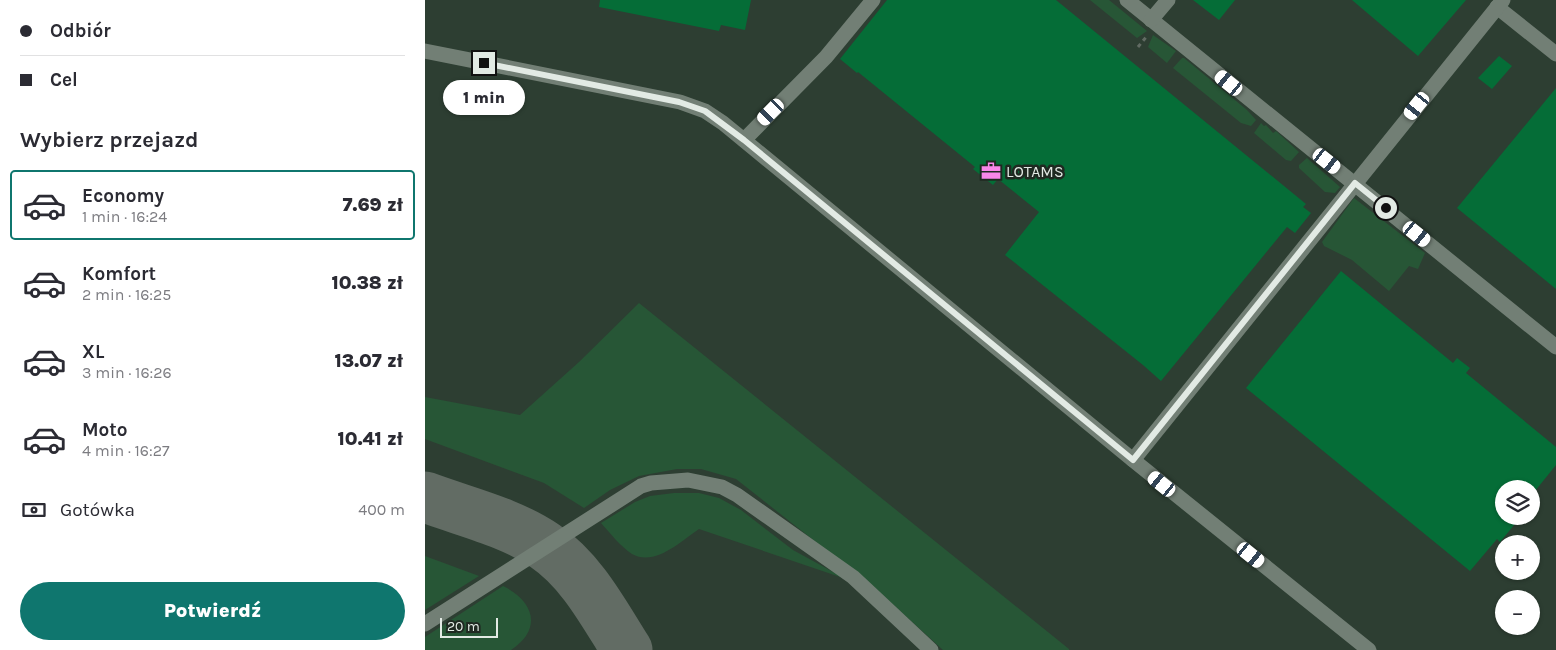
<!DOCTYPE html>
<html lang="pl">
<meta charset="utf-8">
<style>
:root{--surface:#fff;--page:#f2f2f3;--text:#2b2b33;--muted:#7c7c81;--line:#e1e1e2;--accent:#0f766e}
body{margin:0;font-family:Karla,sans-serif;background:var(--page);color:var(--text);height:100vh;display:flex;flex-direction:column;font-size:19px;white-space:nowrap}
*{box-sizing:border-box;margin:0}
p{font-size:16px;color:var(--muted)}
.icon{flex:none;width:28px;height:28px;fill:none;stroke:currentColor;stroke-width:2;stroke-linecap:round;stroke-linejoin:round}
.map{position:relative;flex:1;overflow:hidden}
.sheet{display:flex;flex-direction:column;background:var(--surface);width:425px}
.sheet>*{flex:none}
.top-card{display:grid;align-content:center;height:110px;padding:0 20px;background:var(--surface)}
.buttons{position:absolute;left:1070px;top:480px;display:grid;gap:10px}
.buttons a{display:grid;place-items:center;width:45px;height:45px;border-radius:50%;background:var(--surface);box-shadow:0 1px 4px #0004;font-size:25px}
.scale{position:absolute;left:15px;bottom:12px;width:58px;box-sizing:border-box;padding-left:5px;border:2px solid #e2eae4;border-top:0;font-size:14px;line-height:18px;white-space:nowrap;color:#e2eae4;-webkit-text-stroke:4px #1f2921;paint-order:stroke}
.end{position:absolute;width:22px;height:22px;margin:-11px;border:6px solid #e2eae4;background:#111;box-shadow:0 0 0 2px #111}
.from{border-radius:50%}
.bubble{position:absolute;height:35px;border-radius:18px;background:var(--surface);box-shadow:0 1px 4px #0004;font-size:16px;font-weight:800;line-height:35px;text-align:center}
.car{position:absolute;width:15px;height:30px;margin:-15px -8px;border-radius:6px;box-shadow:0 0 4px 1px #0007;background:linear-gradient(#fff 24%,#345 0 40%,#fff 0 76%,#345 0 86%,#fff 0)}
.top-card b{display:flex;align-items:center;gap:18px;height:48px;font-size:19px}
.top-card b+b{border-top:1px solid var(--line)}
.top-card i{width:12px;height:12px;background:var(--text)}
ul{padding:0;list-style:none}
li{display:flex;align-items:center;gap:15px;height:70px;margin:0 10px 8px;padding:0 10px;border:2px solid transparent;border-radius:5px}
li div{flex:1}
li b{display:block;font-size:19px}
li em{font-style:normal;font-weight:800}
li.selected{border-color:var(--accent)}
li>.icon{width:45px;height:45px;stroke-width:1.5}
h2{padding:0 20px;font-size:22px;line-height:60px}
.pay{display:flex;align-items:center;gap:12px;height:55px;padding:0 20px;font-size:19px}
.pay p{margin-inline-start:auto}
.button{display:flex;gap:10px;margin-top:auto;padding:10px 20px}
.button a{flex:1;height:58px;border-radius:30px;background:var(--accent);color:#fff;font-size:20px;font-weight:800;line-height:58px;text-align:center}
main{display:flex;flex:1;min-height:0}
.map>svg:first-child{display:block}
</style>
<main>
<section class="sheet">
<div class="top-card">
<b><i class="from"></i>Odbiór</b>
<b><i></i>Cel</b>
</div>
<h2>Wybierz przejazd</h2>
<ul>
<li class="selected"><svg class="icon" aria-label="car" viewBox="0 0 24 24"><path d="M5 17H2v-5l4-1 3-4h7l3 4 3 1v5h-3M9 17h6M6 11h13"/><circle cx="7" cy="17" r="2"/><circle cx="17" cy="17" r="2"/></svg><div><b>Economy</b><p>1 min · 16:24</p></div><em>7.69 zł</em></li>
<li><svg class="icon" aria-label="car" viewBox="0 0 24 24"><path d="M5 17H2v-5l4-1 3-4h7l3 4 3 1v5h-3M9 17h6M6 11h13"/><circle cx="7" cy="17" r="2"/><circle cx="17" cy="17" r="2"/></svg><div><b>Komfort</b><p>2 min · 16:25</p></div><em>10.38 zł</em></li>
<li><svg class="icon" aria-label="car" viewBox="0 0 24 24"><path d="M5 17H2v-5l4-1 3-4h7l3 4 3 1v5h-3M9 17h6M6 11h13"/><circle cx="7" cy="17" r="2"/><circle cx="17" cy="17" r="2"/></svg><div><b>XL</b><p>3 min · 16:26</p></div><em>13.07 zł</em></li>
<li><svg class="icon" aria-label="car" viewBox="0 0 24 24"><path d="M5 17H2v-5l4-1 3-4h7l3 4 3 1v5h-3M9 17h6M6 11h13"/><circle cx="7" cy="17" r="2"/><circle cx="17" cy="17" r="2"/></svg><div><b>Moto</b><p>4 min · 16:27</p></div><em>10.41 zł</em></li>
</ul>
<div class="pay"><svg class="icon" aria-label="cash" viewBox="0 0 24 24"><path d="M3 7h18v10H3z"/><circle cx="12" cy="12" r="2"/></svg>Gotówka<p>400 m</p></div>
<div class="button"><a>Potwierdź</a></div>
</section>
<div class="map">
<svg width="1131" height="650" viewBox="0 0 1131 650">
<rect width="100%" height="100%" fill="#28332b"/>
<path fill="#2d3e32" fill-rule="evenodd" d="M 0,0 L 1131,0 L 1131,650 L 0,650 ZM 1079,489 L 1106,489 L 1106,516 L 1079,516 ZM 1079,544 L 1106,544 L 1106,571 L 1079,571 ZM 1079,599 L 1106,599 L 1106,626 L 1079,626 Z"/>
<g fill="#275636">
<path d="M 665,0 L 684,0 L 722,31 L 712,38 Z"/>
<path d="M 728,35 L 751,51 L 742,63 L 723,47 Z"/>
<path d="M 757,58 L 759,58 L 822,110 L 831,120 L 826,126 L 816,123 L 748,68 Z"/>
<path d="M 836,123 L 839,126 L 841,125 L 848,133 L 851,131 L 874,152 L 866,161 L 861,160 L 829,133 Z"/>
<path d="M 882,158 L 915,187 L 910,193 L 900,192 L 874,168 L 874,165 Z"/>
<path d="M 929,198 L 1000,253 L 993,269 L 984,266 L 964,291 L 927,260 L 899,246 L 897,242 Z"/>
<path d="M 214,303 L 644,649 L 644,650 L 518,650 L 453,591 L 311,479 L 276,469 L 252,469 L 214,476 L 185,490 L 159,508 L 119,483 L 0,439 L 0,397 L 95,415 L 154,362 Z"/>
<path d="M 249,493 L 274,493 L 294,498 L 316,510 L 368,550 L 421,579 L 274,529 C 256,541 230,567 207,554 C 196,547 185,533 176,523 L 210,502 L 225,496 Z"/>
<path d="M 0,556 L 54,576 L 0,610 Z"/>
<path d="M 78,586 C 109,601 118,629 86,650 L 0,650 L 0,637 Z"/>
</g>
<g fill="none" stroke-linecap="round" stroke-linejoin="round">
<path stroke="#626c64" stroke-width="51" d="M 0,497 C 40,512 85,522 120,546 C 157,571 179,614 202,650"/>
</g>
<g fill="#056d37">
<path d="M 175,0 L 326,0 L 320,30 L 296,25 L 294,31 L 174,7 Z"/>
<path d="M 462,0 L 631,0 L 881,204 L 878,207 L 886,213 L 870,233 L 862,227 L 736,381 L 718,365 L 580,255 L 614,212 L 573,179 L 568,185 L 548,169 L 550,167 L 433,72 L 432,73 L 415,59 Z"/>
<path d="M 768,0 L 810,0 L 794,20 Z"/>
<path d="M 927,0 L 1041,0 L 993,56 Z"/>
<path d="M 1074,56 L 1087,66 L 1067,89 L 1053,78 Z"/>
<path d="M 1131,88 L 1131,289 L 1032,208 Z"/>
<path d="M 916,271 L 1028,363 L 1032,358 L 1045,368 L 1041,373 L 1131,447 L 1131,465 L 1106,496 L 1106,489 L 1079,489 L 1079,516 L 1093,516 L 1095,518 L 1075,542 L 1072,539 L 1045,571 L 821,388 Z"/>
</g>
<g fill="none" stroke-linecap="round" stroke-linejoin="round">
<path stroke="#616b63" stroke-width="3" stroke-dasharray="4 4" stroke-linecap="butt" d="M 713,47 L 722,36"/>
<g stroke="#727f75" stroke-width="15">
<path d="M 702,0 L 1131,347"/>
<path d="M 1072,7 L 1131,54"/>
<path d="M 726,20 L 743,0"/>
<path d="M 0,51 L 255,102 L 280,111 L 298,123 L 708,460 L 944,650"/>
<path d="M 319,140 L 401,57 L 448,0"/>
<path d="M 708,460 L 1078,0"/>
<path d="M 0,624 L 216,486 L 226,483 L 263,480 L 297,487 L 312,495 L 428,577 L 506,650"/>
</g>
</g>
<g fill="none" stroke-linecap="round" stroke-linejoin="round">
<path stroke="#e2eae4" stroke-width="6" d="M 59,63 L 254,102 L 280,111 L 319,140 L 708,460 L 930,183 L 961,208"/>
</g>
<defs>
<symbol id="office-bare" viewBox="-9 -9 18 18"><path d="M-6-3h4V-5.5h4V-3h4V5H-6ZM-1-4.5V-3h2v-1.5ZM-6 0V1H6V0Z" fill="#f987e9" stroke="#1f2921" stroke-width="2.5" paint-order="stroke"/></symbol>
</defs>
<g fill-rule="evenodd">
<use href="#office-bare" x="552" y="157" width="28" height="28"/>
</g>
<g text-anchor="middle" dominant-baseline="central" stroke-width="5" stroke-linejoin="round" paint-order="stroke">
<g font-size="16" fill="#e2eae4" stroke="#1f2921" text-anchor="start">
<text x="581" y="171">LOTAMS</text>
</g>
</g>
</svg>
<div class="buttons">
<a><svg class="icon" aria-label="layers" viewBox="0 0 24 24"><path d="M12 4l9 5-9 5-9-5zM3 14l9 5 9-5"/></svg></a>
<a>+</a>
<a>−</a>
</div>
<div class="scale">20 m</div>
<i class="end from" style="left:961px;top:208px"></i>
<i class="end" style="left:59px;top:63px"></i>
<div class="bubble" style="left:18px;top:80px;width:82px">1 min</div>
<i class="car" style="left:804px;top:83px;rotate:309deg"></i>
<i class="car" style="left:992px;top:106px;rotate:219deg"></i>
<i class="car" style="left:346px;top:112px;rotate:225deg"></i>
<i class="car" style="left:902px;top:161px;rotate:128deg"></i>
<i class="car" style="left:992px;top:234px;rotate:129deg"></i>
<i class="car" style="left:737px;top:484px;rotate:309deg"></i>
<i class="car" style="left:826px;top:555px;rotate:129deg"></i>
</div>
</main>
